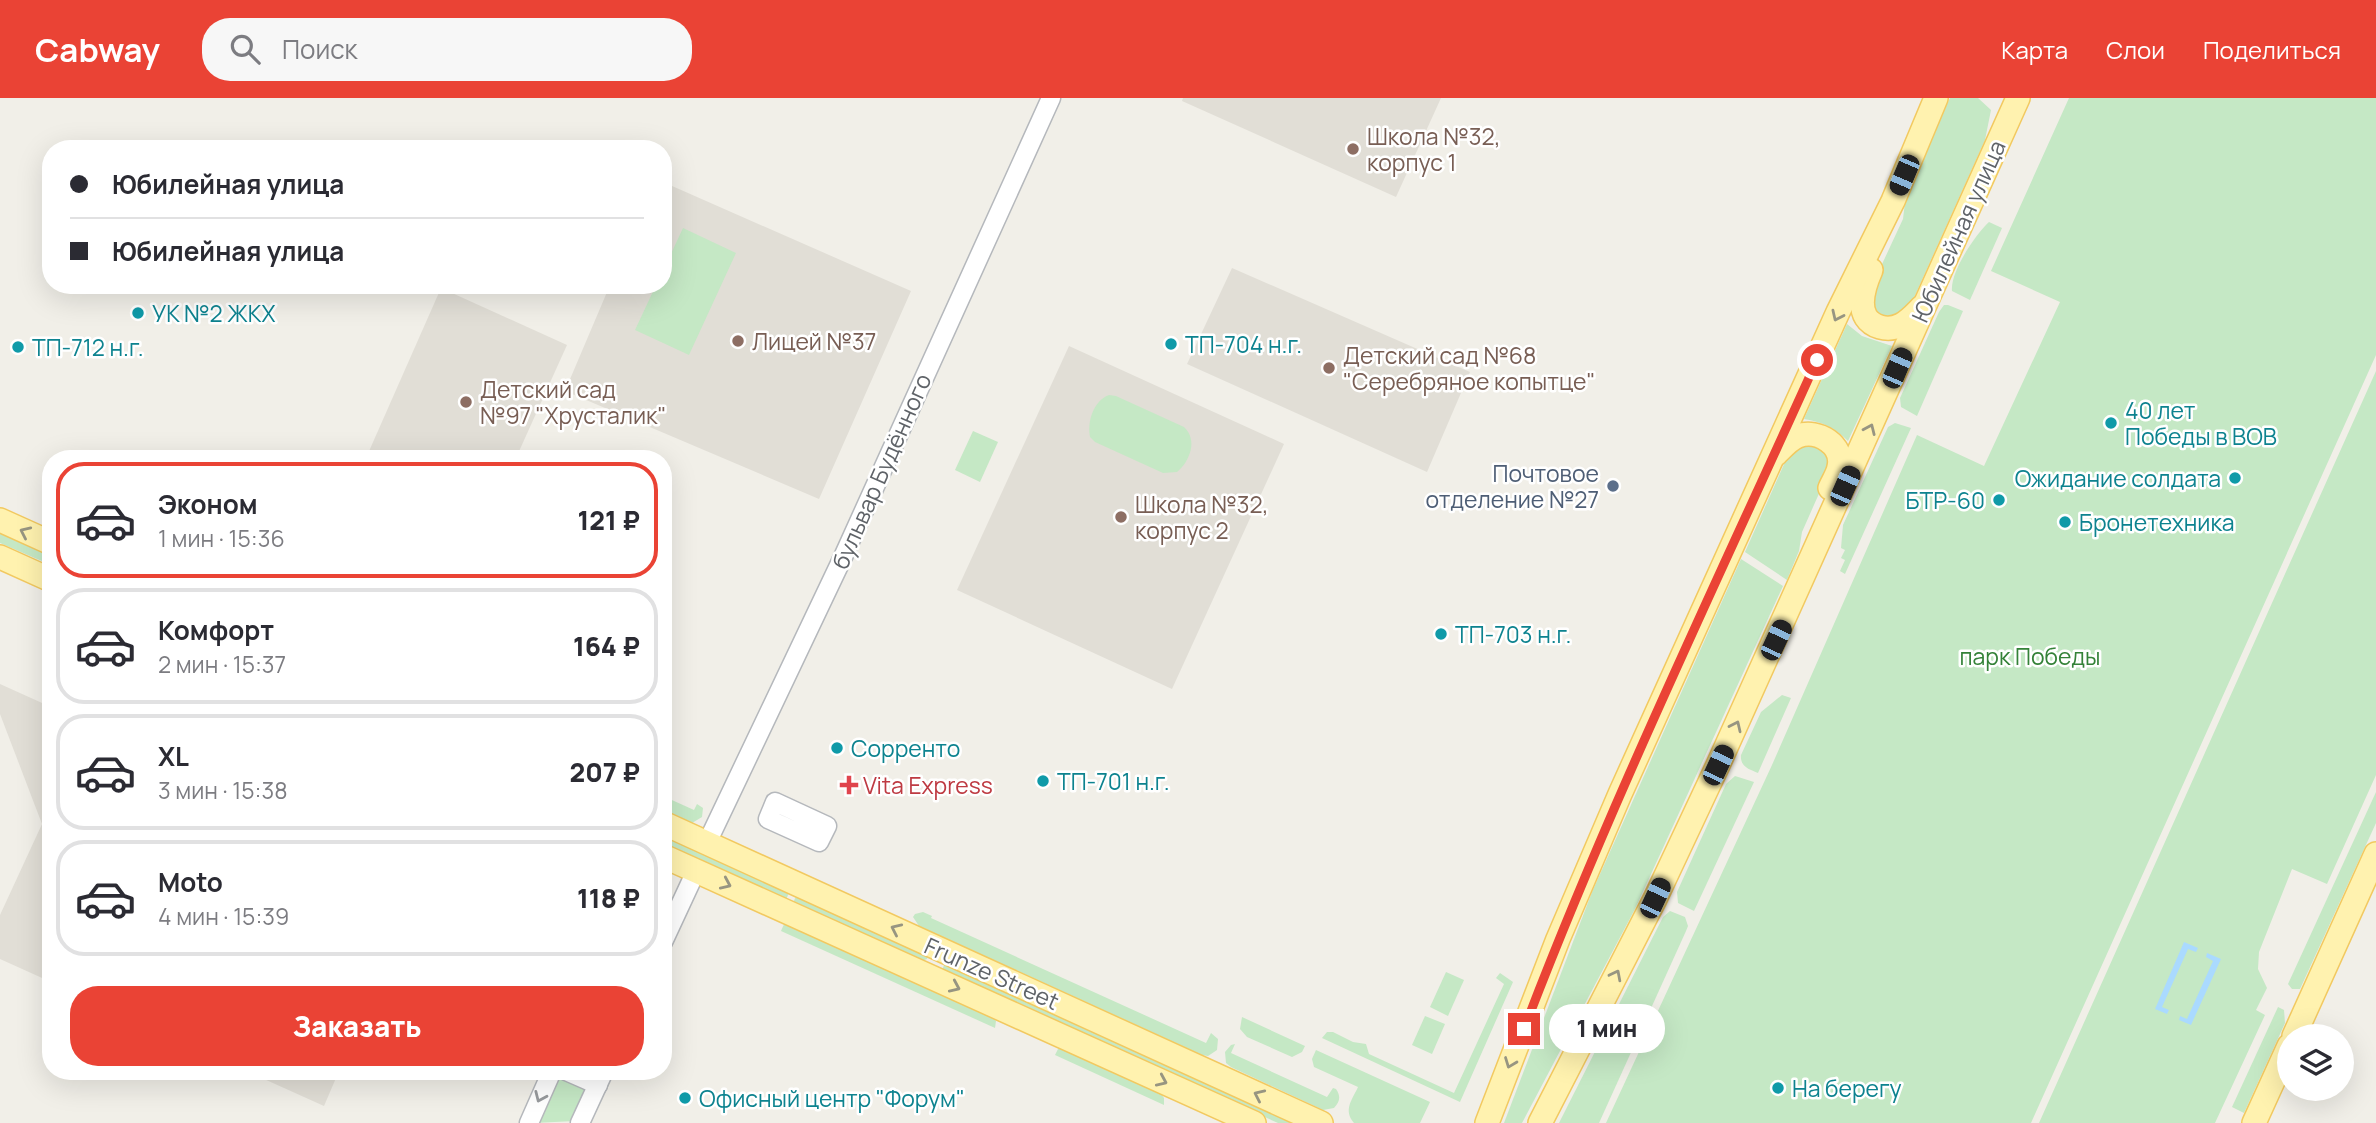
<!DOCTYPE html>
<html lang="ru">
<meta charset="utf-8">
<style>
:root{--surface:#fff;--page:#f7f7f7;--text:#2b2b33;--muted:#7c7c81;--line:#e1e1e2;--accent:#ea4335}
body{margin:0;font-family:Manrope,sans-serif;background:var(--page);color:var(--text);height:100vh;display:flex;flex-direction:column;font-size:26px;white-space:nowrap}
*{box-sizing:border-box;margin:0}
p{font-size:23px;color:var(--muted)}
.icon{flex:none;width:38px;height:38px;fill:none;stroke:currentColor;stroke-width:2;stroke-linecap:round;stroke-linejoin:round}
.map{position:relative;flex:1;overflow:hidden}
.details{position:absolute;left:42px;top:352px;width:630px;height:630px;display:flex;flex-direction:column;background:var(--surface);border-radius:28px;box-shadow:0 7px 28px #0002}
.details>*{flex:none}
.hud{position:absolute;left:42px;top:42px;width:630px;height:154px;border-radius:28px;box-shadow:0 7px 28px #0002;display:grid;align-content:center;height:154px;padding:0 28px;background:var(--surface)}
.buttons{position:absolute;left:2277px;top:926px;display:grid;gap:14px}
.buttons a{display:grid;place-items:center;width:77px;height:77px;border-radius:50%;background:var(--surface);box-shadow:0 7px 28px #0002;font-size:35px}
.end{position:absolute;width:32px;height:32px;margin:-16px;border:9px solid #ea4335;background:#fff;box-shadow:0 0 0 4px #fff}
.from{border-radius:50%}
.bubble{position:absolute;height:49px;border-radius:24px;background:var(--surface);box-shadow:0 7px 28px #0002;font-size:23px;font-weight:800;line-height:49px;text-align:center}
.car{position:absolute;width:21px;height:42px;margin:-21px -10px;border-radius:9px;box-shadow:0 0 5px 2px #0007;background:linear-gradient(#222 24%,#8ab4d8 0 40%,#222 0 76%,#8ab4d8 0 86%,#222 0)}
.hud b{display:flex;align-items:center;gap:24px;height:66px;font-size:26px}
.hud b+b{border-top:2px solid var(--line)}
.hud i{width:18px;height:18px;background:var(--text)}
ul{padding:12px 0 0;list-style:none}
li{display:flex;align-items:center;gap:21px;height:116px;margin:0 14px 10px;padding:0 14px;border:4px solid var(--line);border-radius:28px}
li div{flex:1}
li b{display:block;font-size:26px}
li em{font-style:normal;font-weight:800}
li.active{border-color:var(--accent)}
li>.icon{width:63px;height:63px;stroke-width:1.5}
.button{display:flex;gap:14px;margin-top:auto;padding:14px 28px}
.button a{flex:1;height:80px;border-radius:28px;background:var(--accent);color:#fff;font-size:28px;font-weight:800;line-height:80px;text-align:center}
header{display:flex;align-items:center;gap:42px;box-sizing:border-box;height:98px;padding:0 35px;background:var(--accent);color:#fff}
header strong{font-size:33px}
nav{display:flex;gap:38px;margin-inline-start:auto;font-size:24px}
.search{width:490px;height:63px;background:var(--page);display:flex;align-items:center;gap:18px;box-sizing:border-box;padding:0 24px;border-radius:28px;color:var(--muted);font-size:26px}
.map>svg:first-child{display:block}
</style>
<header>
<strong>Cabway</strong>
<div class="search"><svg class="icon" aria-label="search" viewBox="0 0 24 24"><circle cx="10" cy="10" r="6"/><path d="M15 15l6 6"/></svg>Поиск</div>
<nav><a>Карта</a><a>Слои</a><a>Поделиться</a></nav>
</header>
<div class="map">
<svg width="2376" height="1025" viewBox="0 0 2376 1025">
<rect width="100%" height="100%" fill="#f1efe8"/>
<g fill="#e1ded6">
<path d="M 1183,0 L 1441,0 L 1396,99 L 1182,3 Z"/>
<path d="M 663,84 L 911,193 L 819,401 L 565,293 L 610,187 L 663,187 Z"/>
<path d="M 1232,170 L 1470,274 L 1427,374 L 1187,266 Z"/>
<path d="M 441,190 L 567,247 L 516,360 L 366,360 Z"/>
<path d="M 1069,248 L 1284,346 L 1172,591 L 957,492 Z"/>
<path d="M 0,586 L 51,609 L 51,884 L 0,861 L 0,817 L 42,726 L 0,616 Z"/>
<path d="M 246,973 L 339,973 L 324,1008 Z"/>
</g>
<g fill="#c5e8c5">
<path d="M 1950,0 L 1978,0 L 1991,12 L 1985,42 L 1908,213 L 1881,224 L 1868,204 L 1870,192 L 1903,121 L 1906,96 Z"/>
<path d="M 2069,0 L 2376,0 L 2376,257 L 2031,1025 L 1606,1025 L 1772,667 L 1917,337 L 1984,368 L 2060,204 L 1991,173 Z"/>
<path d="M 1989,124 L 2002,130 L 1970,202 L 1952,193 C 1950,174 1975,137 1989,124 Z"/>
<path d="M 683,130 L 736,155 L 689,257 L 635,232 L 656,187 L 663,187 L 663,173 Z"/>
<path d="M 1944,207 L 1948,207 L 1963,213 L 1917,318 L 1901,309 L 1900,300 L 1939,214 Z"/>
<path d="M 1847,226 L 1862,238 L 1892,248 L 1848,343 C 1835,330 1823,324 1804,321 Z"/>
<path d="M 2376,273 L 2376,677 L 2327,786 L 2292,771 L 2259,854 L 2258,871 L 2267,890 L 2256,912 L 2265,917 L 2215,1025 L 2039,1025 Z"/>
<path d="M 1109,297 L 1116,298 L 1184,329 C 1198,342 1190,363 1177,374 L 1163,375 L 1095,344 L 1090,339 C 1087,324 1093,303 1109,297 Z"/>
<path d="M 1895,325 L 1911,330 L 1845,476 L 1840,473 L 1845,462 L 1841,460 L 1845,452 L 1841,450 L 1843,427 L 1888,329 Z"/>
<path d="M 973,333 L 998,344 L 980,384 L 955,372 Z"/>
<path d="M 1804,344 L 1829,355 L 1829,373 L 1802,434 L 1799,453 L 1787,482 L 1745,454 L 1789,355 Z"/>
<path d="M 0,433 L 51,456 L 51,467 L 0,445 Z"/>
<path d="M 1741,461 L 1783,488 L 1635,811 L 1522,1025 L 1504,1025 L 1592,794 Z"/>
<path d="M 1782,597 L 1791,600 L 1758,675 C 1749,671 1740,669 1741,657 L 1761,614 Z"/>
<path d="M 1735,678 L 1754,684 L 1694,813 L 1678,805 L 1677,794 L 1726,686 Z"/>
<path d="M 2376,694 L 2376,725 L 2300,891 L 2292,891 L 2288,886 Z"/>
<path d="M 663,698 L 694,712 L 697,706 L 703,710 L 702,719 L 692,725 L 663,713 Z"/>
<path d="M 663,734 L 790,792 L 786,802 L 663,746 Z"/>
<path d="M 797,796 L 928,858 L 927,861 L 922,863 L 793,805 Z"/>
<path d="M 1670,813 L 1685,819 L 1688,828 L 1686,833 L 1599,1025 L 1559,1025 L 1663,819 Z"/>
<path d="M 923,814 L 932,818 L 931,820 L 1206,945 L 1211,935 L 1218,941 L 1217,952 L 1208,958 L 1202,957 L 919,828 L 913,819 L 915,816 Z"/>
<path d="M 785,824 L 991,917 L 996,923 L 995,930 L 781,833 Z"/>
<path d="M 945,865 L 1303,1025 L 1278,1025 L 944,874 L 942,872 Z"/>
<path d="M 1446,874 L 1464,882 L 1448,918 L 1430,909 Z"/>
<path d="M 1500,875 L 1513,884 L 1460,1004 L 1322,940 L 1327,934 L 1333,934 L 1353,944 L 1366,946 L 1369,956 L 1454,995 L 1504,886 L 1496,880 Z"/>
<path d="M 2278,909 L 2284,912 L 2285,925 L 2244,1015 L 2232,1009 Z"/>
<path d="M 1425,918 L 1445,926 L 1432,956 L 1412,947 Z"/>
<path d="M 1242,919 L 1305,948 L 1302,954 L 1292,959 L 1247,939 L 1240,931 Z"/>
<path d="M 1235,946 L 1231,955 L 1327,999 L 1333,990 L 1336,991 C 1341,998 1340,1004 1334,1010 L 1323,1012 L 1231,969 L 1226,965 L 1225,954 L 1231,947 Z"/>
<path d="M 1064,950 L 1159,993 L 1164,1000 L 1164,1007 L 1055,957 L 1058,951 Z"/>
<path d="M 1316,952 L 1430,1004 L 1420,1025 L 1354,1025 C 1343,1012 1352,1002 1358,989 L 1314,969 L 1312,961 Z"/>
<path d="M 558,977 L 588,992 L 575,1023 L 534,1025 Z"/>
</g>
<g fill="#aadaff">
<path d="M 2184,844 L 2198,850 L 2196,854 L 2188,851 L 2162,909 L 2169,912 L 2167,916 L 2155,911 Z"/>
<path d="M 2207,855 L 2221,861 L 2191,927 L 2179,922 L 2180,918 L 2187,921 L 2213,863 L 2206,859 Z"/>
</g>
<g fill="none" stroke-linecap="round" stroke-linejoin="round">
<defs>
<g id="minor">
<path d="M 775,704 L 827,728 L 819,744 L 768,721 Z"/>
<path d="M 707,745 L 843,459 L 1051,0"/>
<path d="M 663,844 L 696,773"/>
<path d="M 566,973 L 598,987"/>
<path d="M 529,1025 L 552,973"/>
<path d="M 580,1025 L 604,973"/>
</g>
<g id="major">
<path d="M 1871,172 C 1863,190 1853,221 1880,229 C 1887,231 1895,230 1901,227 C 1909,223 1916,215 1922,209"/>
<path d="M 1776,356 C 1783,349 1790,341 1798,338 C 1818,331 1844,347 1839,369 C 1838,376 1833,383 1830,390"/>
<path d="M 0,422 L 51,445"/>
<path d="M 0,459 L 51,482"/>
<path d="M 663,725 L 1321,1025"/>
<path d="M 663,758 L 1254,1025"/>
<path d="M 2294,938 L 2376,756"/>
<path d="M 1487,1025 L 1558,841 L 1620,696 L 1838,214 L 1893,103 L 1936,0"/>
<path d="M 1540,1025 L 1655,801 L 1718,667 L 2018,0"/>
<path d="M 2254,1025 L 2289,948"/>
</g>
</defs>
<use href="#minor" stroke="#b5b8bc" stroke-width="21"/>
<use href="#major" stroke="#f2c960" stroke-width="26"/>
<use href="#minor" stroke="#fff" stroke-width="18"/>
<use href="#major" stroke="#fff2af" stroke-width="23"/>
</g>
<defs><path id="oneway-chevron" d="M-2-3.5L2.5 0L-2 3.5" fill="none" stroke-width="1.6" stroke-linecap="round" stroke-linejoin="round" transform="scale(1.75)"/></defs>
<g stroke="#979581">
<use href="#oneway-chevron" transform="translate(1837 218) rotate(115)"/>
<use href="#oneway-chevron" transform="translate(1870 331) rotate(-66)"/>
<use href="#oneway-chevron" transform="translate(25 434) rotate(-155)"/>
<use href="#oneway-chevron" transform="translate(1736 628) rotate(-65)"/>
<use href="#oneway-chevron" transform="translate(726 786) rotate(24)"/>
<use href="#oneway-chevron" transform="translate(896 831) rotate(-155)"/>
<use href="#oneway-chevron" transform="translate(1616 877) rotate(-63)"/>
<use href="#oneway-chevron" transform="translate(955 889) rotate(24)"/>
<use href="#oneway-chevron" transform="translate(1510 965) rotate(111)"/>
<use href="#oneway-chevron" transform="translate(1162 983) rotate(24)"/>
<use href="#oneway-chevron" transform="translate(1259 997) rotate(-155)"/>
</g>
<use stroke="#979a9d" href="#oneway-chevron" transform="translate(540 999) rotate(114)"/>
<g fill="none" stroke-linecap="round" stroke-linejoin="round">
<path stroke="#ea4335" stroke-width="9" d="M 1524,931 C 1611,703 1717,484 1817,262"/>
</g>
<g fill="#8d6e63" stroke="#fff" stroke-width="2.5">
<circle cx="1353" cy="51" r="7"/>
<circle cx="738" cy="243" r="7"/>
<circle cx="1329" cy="270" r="7"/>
<circle cx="466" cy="304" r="7"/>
<circle cx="1121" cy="419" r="7"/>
</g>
<g fill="#0f9aa8" stroke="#fff" stroke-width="2.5">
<circle cx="138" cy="215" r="7"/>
<circle cx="1171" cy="246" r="7"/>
<circle cx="18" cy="249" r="7"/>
<circle cx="2111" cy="325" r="7"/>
<circle cx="2235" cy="380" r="7"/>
<circle cx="1999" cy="402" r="7"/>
<circle cx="2065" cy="424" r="7"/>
<circle cx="1441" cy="536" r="7"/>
<circle cx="837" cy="650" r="7"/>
<circle cx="1043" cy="683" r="7"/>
<circle cx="1778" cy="990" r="7"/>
<circle cx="685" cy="1000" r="7"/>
</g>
<circle fill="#5c6f8a" stroke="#fff" stroke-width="2.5" cx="1613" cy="388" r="7"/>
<path fill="#e0444e" stroke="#fff" stroke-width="2.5" d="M845.5 676.5h7v7h7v7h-7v7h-7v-7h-7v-7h7z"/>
<g text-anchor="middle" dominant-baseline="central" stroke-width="5" stroke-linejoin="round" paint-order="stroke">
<g font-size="23" fill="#785e54" stroke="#fff" text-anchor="start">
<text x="1367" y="38">Школа №32,<tspan x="1367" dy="26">корпус 1</tspan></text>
<text x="752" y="243">Лицей №37</text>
<text x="1343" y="257">Детский сад №68<tspan x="1343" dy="26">"Серебряное копытце"</tspan></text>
<text x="480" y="291">Детский сад<tspan x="480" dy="26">№97 "Хрусталик"</tspan></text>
<text x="1135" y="406">Школа №32,<tspan x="1135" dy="26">корпус 2</tspan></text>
</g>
<g font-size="23" fill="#5f6368" stroke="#fff">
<text transform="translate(1958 133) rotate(-66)">Юбилейная улица</text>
<text transform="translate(881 373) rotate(-66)">бульвар Будённого</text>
<text transform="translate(992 875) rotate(24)">Frunze Street</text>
</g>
<g font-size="23" fill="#0d838f" stroke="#fff" text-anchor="start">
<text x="152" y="215">УК №2 ЖКХ</text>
<text x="1185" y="246">ТП-704 н.г.</text>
<text x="32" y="249">ТП-712 н.г.</text>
<text x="2125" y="312">40 лет<tspan x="2125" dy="26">Победы в ВОВ</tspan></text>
<text x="2221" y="380" text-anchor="end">Ожидание солдата</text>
<text x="1985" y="402" text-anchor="end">БТР-60</text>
<text x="2079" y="424">Бронетехника</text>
<text x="1455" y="536">ТП-703 н.г.</text>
<text x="851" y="650">Сорренто</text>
<text x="1057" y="683">ТП-701 н.г.</text>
<text x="1792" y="990">На берегу</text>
<text x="699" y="1000">Офисный центр "Форум"</text>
</g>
<g font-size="23" fill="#4e5e75" stroke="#fff" text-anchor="end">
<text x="1599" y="375">Почтовое<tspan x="1599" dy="26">отделение №27</tspan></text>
</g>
<g font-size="23" fill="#348238" stroke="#fff">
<text x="2030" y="558">парк Победы</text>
</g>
<g font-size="23" fill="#be3a42" stroke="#fff" text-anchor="start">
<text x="863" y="687">Vita Express</text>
</g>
</g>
</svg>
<div class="buttons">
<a><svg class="icon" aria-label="layers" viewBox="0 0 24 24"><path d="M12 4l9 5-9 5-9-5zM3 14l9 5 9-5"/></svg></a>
</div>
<i class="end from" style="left:1817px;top:262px"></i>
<i class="end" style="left:1524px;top:931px"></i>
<div class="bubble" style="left:1549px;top:906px;width:116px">1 мин</div>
<i class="car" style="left:1904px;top:77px;rotate:203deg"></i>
<i class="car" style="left:1897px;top:270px;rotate:23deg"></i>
<i class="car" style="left:1845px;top:388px;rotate:24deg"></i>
<i class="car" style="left:1776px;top:542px;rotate:25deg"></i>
<i class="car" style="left:1718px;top:667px;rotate:25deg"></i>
<i class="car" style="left:1655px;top:800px;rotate:25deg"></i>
<div class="hud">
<b><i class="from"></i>Юбилейная улица</b>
<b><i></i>Юбилейная улица</b>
</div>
<section class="details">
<ul>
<li class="active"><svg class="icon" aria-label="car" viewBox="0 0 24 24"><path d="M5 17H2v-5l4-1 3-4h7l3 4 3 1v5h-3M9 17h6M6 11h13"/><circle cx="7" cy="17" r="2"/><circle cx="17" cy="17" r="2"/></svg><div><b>Эконом</b><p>1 мин · 15:36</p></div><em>121 ₽</em></li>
<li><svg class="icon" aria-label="car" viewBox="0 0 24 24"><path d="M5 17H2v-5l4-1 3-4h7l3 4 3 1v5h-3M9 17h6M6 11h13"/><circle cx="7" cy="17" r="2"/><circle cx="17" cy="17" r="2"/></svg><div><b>Комфорт</b><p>2 мин · 15:37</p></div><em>164 ₽</em></li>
<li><svg class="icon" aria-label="car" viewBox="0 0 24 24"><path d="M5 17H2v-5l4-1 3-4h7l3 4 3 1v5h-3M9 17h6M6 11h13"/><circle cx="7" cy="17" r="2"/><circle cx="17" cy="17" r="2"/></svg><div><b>XL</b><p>3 мин · 15:38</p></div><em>207 ₽</em></li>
<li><svg class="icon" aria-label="car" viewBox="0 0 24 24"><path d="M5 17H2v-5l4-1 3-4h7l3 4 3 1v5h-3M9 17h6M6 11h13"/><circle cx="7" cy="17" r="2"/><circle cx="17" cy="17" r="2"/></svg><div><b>Moto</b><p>4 мин · 15:39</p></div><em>118 ₽</em></li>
</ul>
<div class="button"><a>Заказать</a></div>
</section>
</div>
